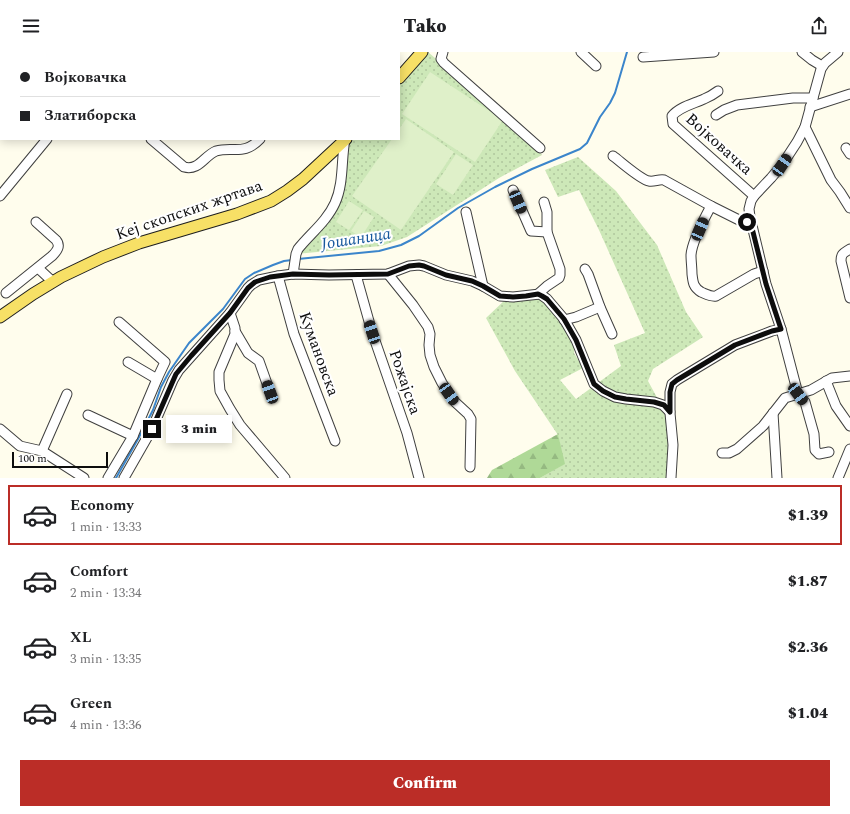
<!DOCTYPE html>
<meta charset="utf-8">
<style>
:root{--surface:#fff;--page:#f2f2f2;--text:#202124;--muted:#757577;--line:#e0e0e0;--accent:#bb2d27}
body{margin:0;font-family:Spectral,serif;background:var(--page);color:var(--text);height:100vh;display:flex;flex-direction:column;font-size:15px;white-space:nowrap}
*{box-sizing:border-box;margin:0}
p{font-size:13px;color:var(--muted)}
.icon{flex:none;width:22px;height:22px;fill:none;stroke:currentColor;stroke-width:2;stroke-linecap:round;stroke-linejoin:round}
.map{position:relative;height:426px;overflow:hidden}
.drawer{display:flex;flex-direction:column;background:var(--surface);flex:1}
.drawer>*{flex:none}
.guide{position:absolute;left:0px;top:0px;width:400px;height:88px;box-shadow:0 2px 10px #0003;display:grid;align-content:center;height:88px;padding:0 20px;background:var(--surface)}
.scale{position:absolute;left:12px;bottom:10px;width:96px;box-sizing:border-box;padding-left:4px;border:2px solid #0d0d0d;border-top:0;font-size:11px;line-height:14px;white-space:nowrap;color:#0d0d0d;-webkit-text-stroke:3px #fff;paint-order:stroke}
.end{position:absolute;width:18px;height:18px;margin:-9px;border:5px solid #0d0d0d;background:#fff;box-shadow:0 0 0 2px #fff}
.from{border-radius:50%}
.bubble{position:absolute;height:28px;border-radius:0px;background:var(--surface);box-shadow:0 2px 10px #0003;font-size:13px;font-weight:800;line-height:28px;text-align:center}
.car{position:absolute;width:12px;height:24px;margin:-12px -6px;border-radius:5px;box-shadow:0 0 3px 1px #0007;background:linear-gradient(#222 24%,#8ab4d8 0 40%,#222 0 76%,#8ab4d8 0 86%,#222 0)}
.guide b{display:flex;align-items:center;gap:14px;height:38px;font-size:15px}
.guide b+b{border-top:1px solid var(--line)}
.guide i{width:10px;height:10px;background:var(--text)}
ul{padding:7px 0 0;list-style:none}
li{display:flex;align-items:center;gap:12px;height:60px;margin:0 8px 6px;padding:0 12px;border:2px solid transparent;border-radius:0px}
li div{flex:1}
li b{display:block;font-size:15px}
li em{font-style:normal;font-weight:800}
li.current{border-color:var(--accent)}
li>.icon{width:36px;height:36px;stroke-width:1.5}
.action{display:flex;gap:8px;margin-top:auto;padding:8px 20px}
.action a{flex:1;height:46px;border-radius:0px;background:var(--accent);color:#fff;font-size:16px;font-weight:800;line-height:46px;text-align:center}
header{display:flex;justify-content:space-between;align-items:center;height:52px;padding:0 20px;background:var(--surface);font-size:18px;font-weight:800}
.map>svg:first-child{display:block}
</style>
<header><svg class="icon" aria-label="menu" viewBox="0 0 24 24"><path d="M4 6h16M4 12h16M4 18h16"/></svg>Tako<svg class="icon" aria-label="share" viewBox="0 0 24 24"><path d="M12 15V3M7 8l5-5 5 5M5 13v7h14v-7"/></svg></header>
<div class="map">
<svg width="850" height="426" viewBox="0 0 850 426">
<defs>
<pattern id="grass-dots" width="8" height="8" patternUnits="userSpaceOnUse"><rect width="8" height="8" fill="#cde8b8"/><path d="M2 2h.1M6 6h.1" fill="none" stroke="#afc69d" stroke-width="1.8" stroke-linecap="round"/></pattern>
<pattern id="forest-firs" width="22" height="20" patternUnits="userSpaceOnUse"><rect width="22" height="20" fill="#afd997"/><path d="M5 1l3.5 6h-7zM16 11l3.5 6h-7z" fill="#95b981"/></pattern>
</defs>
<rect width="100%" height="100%" fill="#fffded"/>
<g fill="url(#grass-dots)">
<path d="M 428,0 L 518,77 L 542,103 L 499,126 L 407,185 L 381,194 L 296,202 L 333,155 L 343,102 L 350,87 L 399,87 L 399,32 Z"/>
<path d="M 578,105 L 616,139 L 657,193 L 686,260 L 703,285 L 653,317 L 648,329 L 660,351 L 669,374 L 669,426 L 540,426 L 564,412 L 558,383 L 515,319 L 486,266 L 506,247 L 537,244 L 546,249 L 575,290 L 574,301 L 583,316 L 560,328 L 576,347 L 621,314 L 614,293 L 645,281 L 599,178 L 579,138 L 558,145 L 545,118 Z"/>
</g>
<path fill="url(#forest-firs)" d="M 558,382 L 565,412 L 540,426 L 487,426 L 492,418 Z"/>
<g fill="#dff0c9">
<path d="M 430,20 L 503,68 L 475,110 L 402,62 Z"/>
<path d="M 406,67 L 454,100 L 401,178 L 352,144 L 392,87 L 399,87 L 399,77 Z"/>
<path d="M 456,102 L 473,113 L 453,143 L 436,132 Z"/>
<path d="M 349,149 L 363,158 L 349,178 L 336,170 Z"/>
<path d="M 364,159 L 374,165 L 361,185 L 351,179 Z"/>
</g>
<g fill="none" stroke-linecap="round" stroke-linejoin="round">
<g stroke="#3b85cb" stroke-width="2">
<path d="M 298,207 L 379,199 L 401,193 L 419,184 L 458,156 L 495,135 L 532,117 L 580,97 L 587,91 L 600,65 L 610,51 L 615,41 L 627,0"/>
<path d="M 116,426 L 138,387 L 153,358 L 161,335 L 169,320 L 189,291 L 223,257 L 245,227 L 254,221 L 273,213 L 284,209 L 292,208"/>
</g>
<defs>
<g id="minor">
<path d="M 9,0 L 11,1"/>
<path d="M 86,0 L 87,1"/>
<path d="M 162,0 L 163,1"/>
<path d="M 320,0 L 322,1"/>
<path d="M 443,0 L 441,7 L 444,11 L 540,96"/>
<path d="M 581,0 L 596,14"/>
<path d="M 802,0 L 812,8 L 822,14"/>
<path d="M 122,1 L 122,0"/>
<path d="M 208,1 L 208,0"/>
<path d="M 252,1 L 253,0"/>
<path d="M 643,5 L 714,0"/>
<path d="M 0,28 L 1,29"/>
<path d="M 718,39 C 714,42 709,45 704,47 C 693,52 679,55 672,64 L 673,72 L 754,144"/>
<path d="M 810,55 L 850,42"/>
<path d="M 716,63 L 724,58 L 737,53 L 793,46 L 813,46"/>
<path d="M 805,75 L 831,128 L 840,140 L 850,156"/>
<path d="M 151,87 L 184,115 C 199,119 204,104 216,99 C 233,94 244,104 260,87"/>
<path d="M 846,96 L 850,102"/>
<path d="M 613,104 C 620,109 641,128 649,129 C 654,130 659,127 664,128 L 711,154 L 739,168 L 751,172"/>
<path d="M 513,138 L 531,179 L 547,180"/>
<path d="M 0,144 L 47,87"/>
<path d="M 711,154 C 704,167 692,189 691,203 C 691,209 692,216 692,222 C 693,230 693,235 701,240 C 706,242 711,245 716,244 L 754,222 L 763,219"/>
<path d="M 466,160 L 483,234"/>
<path d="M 850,197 C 844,201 841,201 841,209 L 850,246"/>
<path d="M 38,216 L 53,230"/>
<path d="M 585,217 L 588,222 L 600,255 L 612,282"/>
<path d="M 293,222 L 296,202 L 298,197 C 310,182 327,169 335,151 C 344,131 341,108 345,87"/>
<path d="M 388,222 L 413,253 L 428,275 L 430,282 L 429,293 L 430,303 L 434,315 L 442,331 L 455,350 L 468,362 L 471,367 L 470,415"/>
<path d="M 356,223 L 372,280 L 407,381 L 419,426"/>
<path d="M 278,224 L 294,282 L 335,389"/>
<path d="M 6,241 L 52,204 C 57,199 61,194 56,188 L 36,170"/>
<path d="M 538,242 L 547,234 L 559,226 L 560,223 L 560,217 L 547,180 L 547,160 L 544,150"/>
<path d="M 230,261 L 235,276 L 235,282 L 219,320 L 219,328 L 220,339 L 230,357 L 240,373 L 285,426"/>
<path d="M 564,268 L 576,265 L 600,255"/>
<path d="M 235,279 L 248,301 L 259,309 L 270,340"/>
<path d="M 128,310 L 157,327"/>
<path d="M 826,329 L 836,354 L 850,374"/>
<path d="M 773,361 L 777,426"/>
<path d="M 88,363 L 133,384"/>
<path d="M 0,377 L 20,394 L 42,399 L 84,426"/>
<path d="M 42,399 L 67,342"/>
<path d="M 829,400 L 819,402 L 815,398 L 814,382 L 805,350 L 798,342 L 811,338 L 832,326 L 850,324"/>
<path d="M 722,401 L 729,401 L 737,397 L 763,374 L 785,346 L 798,342 L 781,277 L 766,232 L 750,165 L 749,157 L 751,149 L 754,144 L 771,126 L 782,113 L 797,90 L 805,75 L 821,17 L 825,11 L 838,0"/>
<path d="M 108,426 L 133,384 L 157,327 L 165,310 L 119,270"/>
<path d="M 124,426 L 152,377 L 173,328 L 179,318 L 230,261 L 248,236 L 251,233 L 259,228 L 278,224 L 293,222 L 329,223 L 388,222 L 409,214 L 419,213 L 424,214 L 446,223 L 472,229 L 483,234 L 500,244 L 513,245 L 540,242 L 547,247 L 564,267 L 576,288 L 594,332 L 603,339 L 615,345 L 626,347 L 654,350 L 663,353 L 670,360"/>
<path d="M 671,426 L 673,393 L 670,361 L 670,340 L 672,332 L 677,328 L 735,293 L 772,279 L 781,277"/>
<path d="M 838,426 L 850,397"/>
</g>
<g id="major">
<path d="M 399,26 L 422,0"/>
<path d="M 0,265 L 33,242 L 61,225 L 103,205 L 139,191 L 237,162 L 271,149 L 287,139 L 303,127 L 346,87"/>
</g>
</defs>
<use href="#minor" stroke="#404040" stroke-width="11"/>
<use href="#major" stroke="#1e1e1e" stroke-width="13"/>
<use href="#minor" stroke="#fff" stroke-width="9"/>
<use href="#major" stroke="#f7e066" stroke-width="11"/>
</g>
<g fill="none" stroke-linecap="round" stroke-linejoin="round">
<path stroke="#0d0d0d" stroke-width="5" d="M 152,377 L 176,322 L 191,304 L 230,261 L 248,236 L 255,230 L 270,225 L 293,222 L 329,223 L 388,222 L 409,214 L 419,213 L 424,214 L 446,223 L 472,229 L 483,234 L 500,244 L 513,245 L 526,244 L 538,242 L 542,244 L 547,247 L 564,267 L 576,288 L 594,332 L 603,339 L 615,345 L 626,347 L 654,350 L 664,353 L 670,360 L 670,340 L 672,332 L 677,328 L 735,293 L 772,279 L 781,277 L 766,232 L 751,172 L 747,170"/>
</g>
<g text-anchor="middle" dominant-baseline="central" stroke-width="4" stroke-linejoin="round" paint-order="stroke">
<g font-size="16" fill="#0d0d0d" stroke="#fff">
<text transform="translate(719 92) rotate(42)">Војковачка</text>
<text transform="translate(189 158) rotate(-19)">Кеј скопских жртава</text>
<text transform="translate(319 302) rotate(70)">Кумановска</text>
<text transform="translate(405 330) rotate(71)">Рожајска</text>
</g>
<g font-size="17" font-style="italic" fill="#18589d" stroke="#fff">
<text transform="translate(356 187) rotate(-9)">Јошаница</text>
</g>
</g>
</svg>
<div class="scale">100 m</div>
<i class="end from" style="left:747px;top:170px"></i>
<i class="end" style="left:152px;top:377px"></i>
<div class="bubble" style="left:166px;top:363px;width:66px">3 min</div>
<i class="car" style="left:782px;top:113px;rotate:34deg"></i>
<i class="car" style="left:518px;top:150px;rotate:157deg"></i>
<i class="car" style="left:700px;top:177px;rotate:23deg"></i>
<i class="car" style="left:372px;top:280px;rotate:342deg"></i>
<i class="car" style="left:270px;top:340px;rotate:340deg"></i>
<i class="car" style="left:449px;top:342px;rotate:145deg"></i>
<i class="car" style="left:798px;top:342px;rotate:143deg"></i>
<div class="guide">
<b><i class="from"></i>Војковачка</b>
<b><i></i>Златиборска</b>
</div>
</div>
<section class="drawer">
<ul>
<li class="current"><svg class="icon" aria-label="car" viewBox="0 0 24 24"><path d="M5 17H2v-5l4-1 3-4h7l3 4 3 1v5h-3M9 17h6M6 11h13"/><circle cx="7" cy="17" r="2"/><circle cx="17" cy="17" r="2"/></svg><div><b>Economy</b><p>1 min · 13:33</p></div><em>$1.39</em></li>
<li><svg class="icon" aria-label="car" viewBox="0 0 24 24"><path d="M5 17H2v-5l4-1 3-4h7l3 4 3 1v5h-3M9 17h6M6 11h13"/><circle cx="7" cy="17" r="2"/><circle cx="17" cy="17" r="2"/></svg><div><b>Comfort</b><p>2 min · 13:34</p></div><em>$1.87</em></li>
<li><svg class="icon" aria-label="car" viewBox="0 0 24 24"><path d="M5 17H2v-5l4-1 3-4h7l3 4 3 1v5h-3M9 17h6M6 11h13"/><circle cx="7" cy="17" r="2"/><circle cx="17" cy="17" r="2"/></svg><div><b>XL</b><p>3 min · 13:35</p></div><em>$2.36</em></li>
<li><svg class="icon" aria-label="car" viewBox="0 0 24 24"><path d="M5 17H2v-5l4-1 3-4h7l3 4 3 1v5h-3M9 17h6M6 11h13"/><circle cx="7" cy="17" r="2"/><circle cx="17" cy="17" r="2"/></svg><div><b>Green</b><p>4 min · 13:36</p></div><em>$1.04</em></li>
</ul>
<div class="action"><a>Confirm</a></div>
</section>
